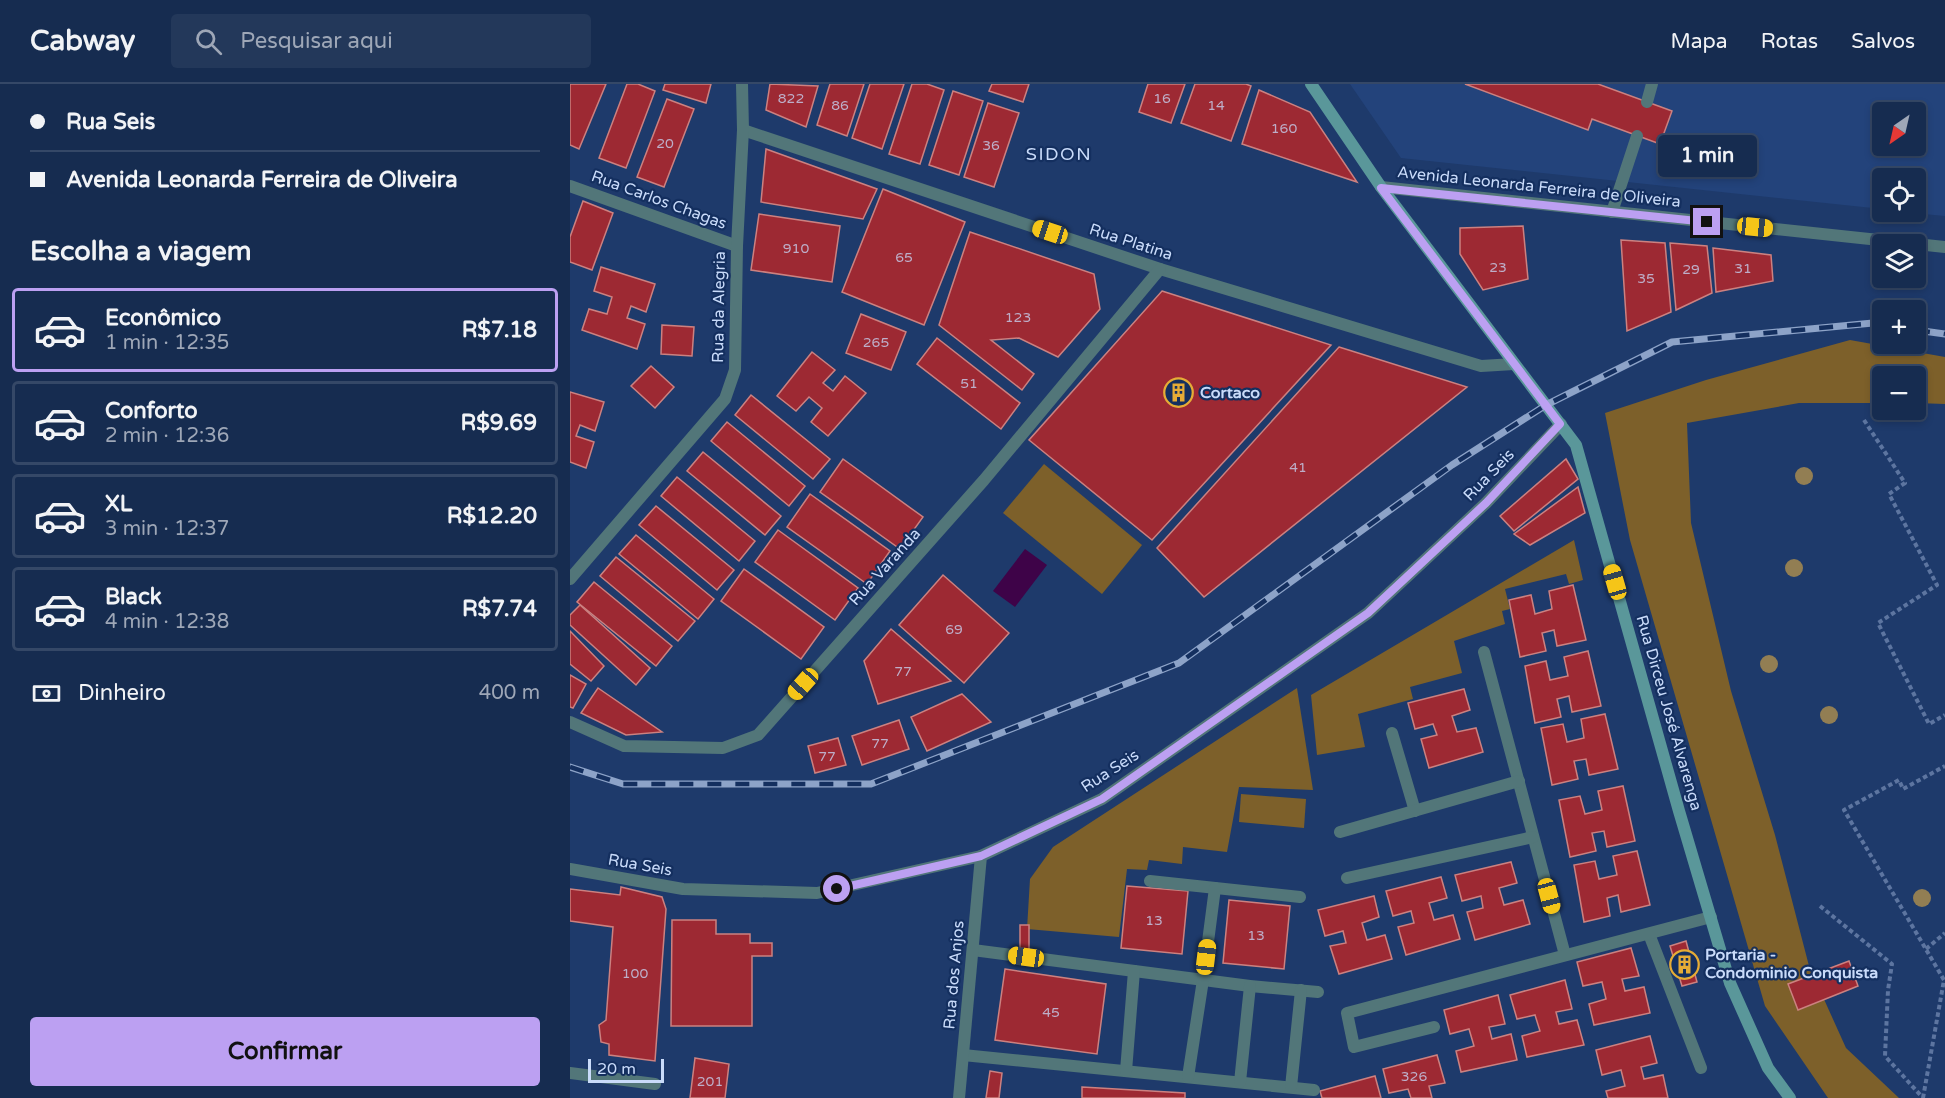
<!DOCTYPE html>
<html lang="pt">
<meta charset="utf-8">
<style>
:root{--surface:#162c50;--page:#23385a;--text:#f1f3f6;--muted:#9ea7b7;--line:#354867;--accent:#bca0f2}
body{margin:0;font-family:"Varela Round",sans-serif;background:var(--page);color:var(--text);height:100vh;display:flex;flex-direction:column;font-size:22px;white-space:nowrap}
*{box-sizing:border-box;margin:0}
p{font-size:20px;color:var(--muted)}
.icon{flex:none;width:33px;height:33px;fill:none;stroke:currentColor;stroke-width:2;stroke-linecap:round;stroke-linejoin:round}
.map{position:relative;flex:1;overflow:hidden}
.details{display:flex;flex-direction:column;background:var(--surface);width:570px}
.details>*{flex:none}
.guide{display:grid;align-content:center;height:132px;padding:0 30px;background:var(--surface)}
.needle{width:39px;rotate:214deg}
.buttons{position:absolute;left:1302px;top:18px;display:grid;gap:12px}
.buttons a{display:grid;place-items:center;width:54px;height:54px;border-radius:6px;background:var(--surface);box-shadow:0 3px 9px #0003,0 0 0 2px var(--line);font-size:30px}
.scale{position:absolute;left:18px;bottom:15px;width:76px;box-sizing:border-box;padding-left:6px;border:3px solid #c9dbfa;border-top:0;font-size:16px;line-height:21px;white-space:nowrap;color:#c9dbfa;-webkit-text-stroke:4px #142f5f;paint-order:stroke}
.end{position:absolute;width:27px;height:27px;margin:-14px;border:8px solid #bca0f2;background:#111;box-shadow:0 0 0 3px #111}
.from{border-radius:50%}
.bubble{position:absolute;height:42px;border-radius:6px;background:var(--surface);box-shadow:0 3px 9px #0003,0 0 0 2px var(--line);font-size:20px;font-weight:700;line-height:42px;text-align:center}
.car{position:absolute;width:18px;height:36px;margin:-18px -9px;border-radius:8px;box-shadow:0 0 4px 2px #0007;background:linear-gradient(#f5c518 24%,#345 0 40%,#f5c518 0 76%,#345 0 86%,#f5c518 0)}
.guide b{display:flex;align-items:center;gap:21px;height:57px;font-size:22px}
.guide b+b{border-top:2px solid var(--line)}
.guide i{width:15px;height:15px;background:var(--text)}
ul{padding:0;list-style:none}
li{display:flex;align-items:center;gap:18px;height:84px;margin:0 12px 9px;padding:0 18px;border:3px solid var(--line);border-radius:6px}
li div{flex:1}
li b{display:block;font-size:22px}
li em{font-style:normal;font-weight:700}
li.on{border-color:var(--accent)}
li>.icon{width:54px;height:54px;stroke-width:1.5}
h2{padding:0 30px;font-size:27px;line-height:72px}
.pay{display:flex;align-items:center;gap:15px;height:66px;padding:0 30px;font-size:22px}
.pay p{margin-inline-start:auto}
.primary-button{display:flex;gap:12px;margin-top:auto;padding:12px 30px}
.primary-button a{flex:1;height:69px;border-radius:6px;background:var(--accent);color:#111;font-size:24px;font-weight:700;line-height:69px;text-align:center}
header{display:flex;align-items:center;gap:36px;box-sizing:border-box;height:84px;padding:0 30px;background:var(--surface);border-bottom:2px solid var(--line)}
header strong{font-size:28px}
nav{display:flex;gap:33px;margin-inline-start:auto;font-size:21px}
.search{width:420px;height:54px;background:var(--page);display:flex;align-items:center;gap:15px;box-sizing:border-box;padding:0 21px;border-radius:6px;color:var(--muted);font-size:22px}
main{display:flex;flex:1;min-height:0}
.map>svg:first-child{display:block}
</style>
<header>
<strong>Cabway</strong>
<div class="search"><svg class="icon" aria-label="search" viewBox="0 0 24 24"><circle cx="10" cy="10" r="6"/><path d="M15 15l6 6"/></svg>Pesquisar aqui</div>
<nav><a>Mapa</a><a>Rotas</a><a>Salvos</a></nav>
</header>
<main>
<section class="details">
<div class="guide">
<b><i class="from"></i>Rua Seis</b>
<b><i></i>Avenida Leonarda Ferreira de Oliveira</b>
</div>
<h2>Escolha a viagem</h2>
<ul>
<li class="on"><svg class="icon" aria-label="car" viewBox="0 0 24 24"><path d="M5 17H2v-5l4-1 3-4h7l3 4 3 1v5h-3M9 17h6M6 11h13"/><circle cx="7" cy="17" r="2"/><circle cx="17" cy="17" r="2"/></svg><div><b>Econômico</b><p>1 min · 12:35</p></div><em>R$7.18</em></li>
<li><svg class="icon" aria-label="car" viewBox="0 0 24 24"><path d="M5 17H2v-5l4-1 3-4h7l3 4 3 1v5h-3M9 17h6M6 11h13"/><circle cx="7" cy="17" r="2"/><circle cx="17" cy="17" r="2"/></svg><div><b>Conforto</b><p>2 min · 12:36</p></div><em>R$9.69</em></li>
<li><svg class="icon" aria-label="car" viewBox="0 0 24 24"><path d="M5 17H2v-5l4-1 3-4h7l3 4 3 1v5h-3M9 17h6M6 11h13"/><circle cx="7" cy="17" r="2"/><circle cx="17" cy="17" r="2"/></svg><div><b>XL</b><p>3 min · 12:37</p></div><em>R$12.20</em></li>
<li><svg class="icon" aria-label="car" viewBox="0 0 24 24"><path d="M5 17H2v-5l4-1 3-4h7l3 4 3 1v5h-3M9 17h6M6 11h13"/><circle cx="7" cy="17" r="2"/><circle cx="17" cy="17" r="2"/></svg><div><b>Black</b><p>4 min · 12:38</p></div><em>R$7.74</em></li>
</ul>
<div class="pay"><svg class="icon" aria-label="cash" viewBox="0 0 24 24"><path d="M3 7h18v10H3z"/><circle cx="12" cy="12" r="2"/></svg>Dinheiro<p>400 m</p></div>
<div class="primary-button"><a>Confirmar</a></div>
</section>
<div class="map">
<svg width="1375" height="1014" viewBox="0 0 1375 1014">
<rect width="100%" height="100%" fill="#1e3a6b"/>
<path fill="#23437b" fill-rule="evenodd" d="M 780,0 L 1375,0 L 1375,132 L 1332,128 L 1346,128 L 1346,94 L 1312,94 L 1312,125 L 831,74 ZM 1312,28 L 1346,28 L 1346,62 L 1312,62 Z"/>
<g fill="#7d602a">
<path d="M 1280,256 L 1375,273 L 1375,320 L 1346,319 L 1346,292 L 1312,292 L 1312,319 L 1229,319 L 1117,339 L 1121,439 L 1161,607 L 1205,751 L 1239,882 L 1276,964 L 1329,1014 L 1258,1014 L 1195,922 L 1060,456 L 1035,329 L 1136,296 Z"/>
<path d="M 474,380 L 572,461 L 532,510 L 433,429 Z"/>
<path d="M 1004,456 L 1013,496 L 999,500 L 996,490 L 935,505 L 940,525 L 932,527 L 935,540 L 884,557 L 892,589 L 840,603 L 843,615 L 788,630 L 795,663 L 747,671 L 741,611 Z"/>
<path d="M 727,604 L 743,706 L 669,703 L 657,768 L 613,763 L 612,780 L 579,776 L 577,786 L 557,785 L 549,853 L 457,845 L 460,795 L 483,763 Z"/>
<path d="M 671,710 L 736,715 L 734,744 L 669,738 Z"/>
</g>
<path fill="#3e0348" d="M 455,465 L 477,481 L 445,523 L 423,507 Z"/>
<g fill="#9d2933" stroke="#cc8180" stroke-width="1.5">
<path d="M 0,0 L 36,0 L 9,65 L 0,61 Z"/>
<path d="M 57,0 L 68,0 L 85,7 L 56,84 L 29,74 Z"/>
<path d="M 95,0 L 141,0 L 136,19 L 93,6 Z"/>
<path d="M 200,0 L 248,2 L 236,43 L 196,26 Z"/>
<path d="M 260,0 L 294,0 L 277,52 L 247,41 Z"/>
<path d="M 300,0 L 334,0 L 312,65 L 282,54 Z"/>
<path d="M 342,0 L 357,0 L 374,6 L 350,80 L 319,70 Z"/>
<path d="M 422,0 L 459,0 L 453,18 L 419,7 Z"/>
<path d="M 578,0 L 615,0 L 601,39 L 569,28 Z"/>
<path d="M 625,0 L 676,0 L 681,2 L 661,57 L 611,39 Z"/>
<path d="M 895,0 L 1028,0 L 1102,27 L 1090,60 L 1022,35 L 1018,46 Z"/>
<path d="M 689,6 L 740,28 L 787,98 L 672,60 Z"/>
<path d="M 383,7 L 413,17 L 389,91 L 359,81 Z"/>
<path d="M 97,15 L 124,25 L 94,103 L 67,93 Z"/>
<path d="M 418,19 L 449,29 L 424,103 L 394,93 Z"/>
<path d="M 196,65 L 307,105 L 293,135 L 191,118 Z"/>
<path d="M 313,105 L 395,138 L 354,241 L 272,208 Z"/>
<path d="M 13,117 L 43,129 L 22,186 L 0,178 L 0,153 Z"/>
<path d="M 189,130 L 270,142 L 262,198 L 181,186 Z"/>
<path d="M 953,142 L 958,195 L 913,206 L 890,170 L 890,144 Z"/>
<path d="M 400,148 L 524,190 L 530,225 L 488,273 L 449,254 L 421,256 L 464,290 L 452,306 L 369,241 Z"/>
<path d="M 1051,156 L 1095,159 L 1101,228 L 1057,247 Z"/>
<path d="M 1100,159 L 1137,162 L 1142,209 L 1106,226 Z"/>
<path d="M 1143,164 L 1201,171 L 1203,197 L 1146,208 Z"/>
<path d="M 31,183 L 85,200 L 76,228 L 61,222 L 57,234 L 75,240 L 67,265 L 12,246 L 19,225 L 37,230 L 42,213 L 24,207 Z"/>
<path d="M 592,207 L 761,261 L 582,456 L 459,356 Z"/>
<path d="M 291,230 L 336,248 L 321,286 L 276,269 Z"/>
<path d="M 92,241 L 124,243 L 122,272 L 91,270 Z"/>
<path d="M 367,254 L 450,319 L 431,345 L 347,280 Z"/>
<path d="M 769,263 L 897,303 L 634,513 L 587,464 Z"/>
<path d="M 242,268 L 265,286 L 253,299 L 263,307 L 275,292 L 296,309 L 258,352 L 241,338 L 252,324 L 239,313 L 226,327 L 207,312 Z"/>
<path d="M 81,282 L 104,303 L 85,324 L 61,302 Z"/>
<path d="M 0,308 L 34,318 L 25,347 L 10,341 L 6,352 L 24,358 L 16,384 L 0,378 Z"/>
<path d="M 181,311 L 260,375 L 243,395 L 165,331 Z"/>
<path d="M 157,338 L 235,402 L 219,422 L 141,357 Z"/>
<path d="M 133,368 L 211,432 L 195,451 L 117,387 Z"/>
<path d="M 273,375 L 353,433 L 330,465 L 250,408 Z"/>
<path d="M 996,375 L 1008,395 L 944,447 L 930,432 Z"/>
<path d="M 107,393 L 185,457 L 169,477 L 91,412 Z"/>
<path d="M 1008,403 L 1015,429 L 960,461 L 944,450 Z"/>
<path d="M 240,410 L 320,467 L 297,500 L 217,443 Z"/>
<path d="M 86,422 L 164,486 L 147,506 L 69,441 Z"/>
<path d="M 208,446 L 288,504 L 265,536 L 185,478 Z"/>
<path d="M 66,451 L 144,515 L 128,535 L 49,470 Z"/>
<path d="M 46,473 L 125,537 L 108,557 L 30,492 Z"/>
<path d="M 174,485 L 254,543 L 231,575 L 151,517 Z"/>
<path d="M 373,491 L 439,549 L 394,599 L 329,541 Z"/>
<path d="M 24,498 L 102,562 L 86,582 L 7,518 Z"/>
<path d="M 1003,501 L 1016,556 L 987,562 L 984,546 L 972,549 L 976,567 L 950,573 L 939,516 L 961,511 L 965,530 L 982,525 L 979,507 Z"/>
<path d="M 10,521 L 80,584 L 66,601 L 0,541 L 0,531 Z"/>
<path d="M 321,545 L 381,597 L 308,620 L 294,577 Z"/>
<path d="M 0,547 L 34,582 L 21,597 L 0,580 Z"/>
<path d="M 1018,567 L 1031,622 L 1002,628 L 999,612 L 987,615 L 991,633 L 965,639 L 955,582 L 976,577 L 980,596 L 998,592 L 994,573 Z"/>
<path d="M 0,591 L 16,600 L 3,624 L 0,623 Z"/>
<path d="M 28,604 L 92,648 L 56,651 L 11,629 Z"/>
<path d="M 894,605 L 900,626 L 882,632 L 887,648 L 906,644 L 913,668 L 859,684 L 851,655 L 867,651 L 863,640 L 845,645 L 838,619 Z"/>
<path d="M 392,610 L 421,638 L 357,667 L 341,633 Z"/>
<path d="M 1035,630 L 1048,685 L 1019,691 L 1016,675 L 1004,677 L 1008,695 L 982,701 L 971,644 L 993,640 L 997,658 L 1014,654 L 1011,635 Z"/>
<path d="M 329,636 L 339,665 L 292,681 L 282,652 Z"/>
<path d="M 268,654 L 276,681 L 245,689 L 238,662 Z"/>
<path d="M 1053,702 L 1065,757 L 1037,763 L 1034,747 L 1022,749 L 1026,767 L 1000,773 L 989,716 L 1010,712 L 1015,730 L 1032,726 L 1028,707 Z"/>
<path d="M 1067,767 L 1080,821 L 1051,828 L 1048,811 L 1037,814 L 1040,832 L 1014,838 L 1004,781 L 1025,777 L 1029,795 L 1047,791 L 1043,772 Z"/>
<path d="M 941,778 L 947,799 L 929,804 L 934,821 L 953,816 L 960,840 L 905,856 L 897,828 L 913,824 L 911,812 L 892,817 L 885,791 Z"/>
<path d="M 871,793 L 877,814 L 859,819 L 864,836 L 883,831 L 890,855 L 836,871 L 828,843 L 844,839 L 841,827 L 823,832 L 816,807 Z"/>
<path d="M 557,802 L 618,807 L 612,870 L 551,864 Z"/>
<path d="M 51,803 L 92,813 L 96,825 L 85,977 L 39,971 L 39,960 L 31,958 L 29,941 L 36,936 L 43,843 L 0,837 L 0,805 L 50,811 Z"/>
<path d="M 804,812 L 809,833 L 792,839 L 797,856 L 815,851 L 822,875 L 769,890 L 760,862 L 776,859 L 773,847 L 755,852 L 748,826 Z"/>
<path d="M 659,816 L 720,822 L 714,885 L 653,879 Z"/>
<path d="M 102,836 L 146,836 L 146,850 L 180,850 L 180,859 L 202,859 L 202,872 L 182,872 L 182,942 L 101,942 Z"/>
<rect x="450" y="841" width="9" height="26"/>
<path d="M 1116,857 L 1127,898 L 1112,902 L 1100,862 Z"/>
<path d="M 1061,864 L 1069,892 L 1052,895 L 1055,907 L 1074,903 L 1080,929 L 1024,941 L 1019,920 L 1036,915 L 1032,898 L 1013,902 L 1007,878 Z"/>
<path d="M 1279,877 L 1288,902 L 1228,926 L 1218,900 Z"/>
<path d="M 435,885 L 536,900 L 527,970 L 425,956 Z"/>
<path d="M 995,896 L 1002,925 L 986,928 L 989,940 L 1007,936 L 1014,961 L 957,973 L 952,952 L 970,947 L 965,931 L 947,935 L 940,911 Z"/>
<path d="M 928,911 L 935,940 L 919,943 L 922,955 L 941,950 L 947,976 L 891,988 L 886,967 L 904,962 L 899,945 L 880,950 L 874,926 Z"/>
<path d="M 1080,952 L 1087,979 L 1071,983 L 1074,995 L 1093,991 L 1098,1014 L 1038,1014 L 1036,1007 L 1055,1002 L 1051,986 L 1032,991 L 1026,966 Z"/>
<path d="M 867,971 L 875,999 L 859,1002 L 862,1014 L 841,1014 L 838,1005 L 819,1009 L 813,985 Z"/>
<path d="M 125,974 L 159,980 L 155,1014 L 120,1014 Z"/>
<path d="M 420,987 L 432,989 L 429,1014 L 416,1014 Z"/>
<path d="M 805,992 L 811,1014 L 752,1014 L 750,1007 Z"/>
<path d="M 512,1003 L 615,1009 L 615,1014 L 512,1014 Z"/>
</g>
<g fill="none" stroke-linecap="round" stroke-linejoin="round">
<g stroke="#5d75a0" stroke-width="4" stroke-dasharray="4.5 3" stroke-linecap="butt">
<path d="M 1294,336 L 1335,399 L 1319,410 L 1367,501 L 1308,539 L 1359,640 L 1375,631"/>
<path d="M 1250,822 L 1322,880 L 1318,906 L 1315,972 L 1353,1014"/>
<path d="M 1356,865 L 1375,849"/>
<path d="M 1353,1014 L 1374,896 L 1274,726 L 1329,696 L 1333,705 L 1375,682"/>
</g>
<g stroke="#527679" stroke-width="12">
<path d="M 1077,18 L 1082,0"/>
<path d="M 1042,128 L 1067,52"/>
<path d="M 914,568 L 995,871"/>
<path d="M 822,649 L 845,727"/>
<path d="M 770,748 L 949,697"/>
<path d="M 777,794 L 963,753"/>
<path d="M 580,797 L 730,813"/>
<path d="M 1079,850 L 1131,984"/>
<path d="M 403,866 L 680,902 L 748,908"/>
<path d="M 864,943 L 784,963 L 777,929 L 1141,833"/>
<path d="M 393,971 L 744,1006"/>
<path d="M 556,987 L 564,887"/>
<path d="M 618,993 L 633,896 L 645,804"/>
<path d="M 670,998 L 680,902"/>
<path d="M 721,1003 L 731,906"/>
</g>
<g stroke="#527679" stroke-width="12">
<path d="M 173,46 L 590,185 L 911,282 L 944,280"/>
<path d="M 0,102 L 167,162"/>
<path d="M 811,103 L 1375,163"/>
<path d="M 0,495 L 155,315 L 165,286 L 167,162 L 173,46 L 172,0"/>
<path d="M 0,638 L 54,662 L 153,664 L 188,651 L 414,396 L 590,185"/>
<path d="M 0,785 L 113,805 L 247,809 L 411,772 L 532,715 L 798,529 L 916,419 L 991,340"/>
<path d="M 0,989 L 85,1000"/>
<path d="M 389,1014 L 411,772"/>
</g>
<path stroke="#5a979a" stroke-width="12" d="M 741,0 L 811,103 L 1006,361 L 1109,727 L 1160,899 L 1198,984 L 1220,1014"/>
<defs>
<g id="rail">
<path d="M 1346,246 L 1375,250"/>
<path d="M 0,683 L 53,700 L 301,700 L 609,579 L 882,381 L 976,321 L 1102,258 L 1303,239 L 1312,241"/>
</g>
</defs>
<use href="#rail" stroke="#8da3c8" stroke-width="7"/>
<use href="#rail" stroke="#142f5f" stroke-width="4.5" stroke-dasharray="14" stroke-linecap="butt"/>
</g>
<g fill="#927e53">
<circle cx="1234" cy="392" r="9"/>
<circle cx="1224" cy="484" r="9"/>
<circle cx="1199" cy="580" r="9"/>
<circle cx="1259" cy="631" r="9"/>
<circle cx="1352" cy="814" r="9"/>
</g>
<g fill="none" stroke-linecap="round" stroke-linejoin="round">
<path stroke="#bca0f2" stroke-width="8" d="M 267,805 L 411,772 L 532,715 L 798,529 L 916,419 L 990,340 L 811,104 L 1137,138"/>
</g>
<defs>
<symbol id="building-ring" viewBox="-11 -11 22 22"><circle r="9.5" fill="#142f5f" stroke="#e6ac36" stroke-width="1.5"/><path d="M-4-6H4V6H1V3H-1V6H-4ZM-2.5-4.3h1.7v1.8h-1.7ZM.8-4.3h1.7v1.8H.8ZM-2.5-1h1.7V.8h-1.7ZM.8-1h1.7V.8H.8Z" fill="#e6ac36"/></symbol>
</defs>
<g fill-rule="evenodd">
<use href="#building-ring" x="592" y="292" width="33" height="33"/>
<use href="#building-ring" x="1098" y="864" width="33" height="33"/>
</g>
<g text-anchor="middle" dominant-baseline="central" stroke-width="4.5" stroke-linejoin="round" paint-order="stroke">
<g font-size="14" fill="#beaec8">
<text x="221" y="14">822</text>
<text x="592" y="14">16</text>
<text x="270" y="21">86</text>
<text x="646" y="21">14</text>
<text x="714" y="44">160</text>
<text x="95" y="59">20</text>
<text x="421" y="61">36</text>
<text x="226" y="164">910</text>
<text x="334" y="173">65</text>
<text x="928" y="183">23</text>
<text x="1173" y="184">31</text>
<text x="1121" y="185">29</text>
<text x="1076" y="194">35</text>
<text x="448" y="233">123</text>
<text x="306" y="258">265</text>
<text x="399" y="299">51</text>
<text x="728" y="383">41</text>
<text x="384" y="545">69</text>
<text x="333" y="587">77</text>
<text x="310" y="659">77</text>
<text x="257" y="672">77</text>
<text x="584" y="836">13</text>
<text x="686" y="851">13</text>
<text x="65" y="889">100</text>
<text x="481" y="928">45</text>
<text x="844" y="992">326</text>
<text x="140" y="997">201</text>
</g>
<g font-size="16" fill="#c9dbfa" stroke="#142f5f">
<text transform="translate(969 103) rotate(6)">Avenida Leonarda Ferreira de Oliveira</text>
<text transform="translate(89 116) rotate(20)">Rua Carlos Chagas</text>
<text transform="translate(561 158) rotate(18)">Rua Platina</text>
<text transform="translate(149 223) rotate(-89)">Rua da Alegria</text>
<text transform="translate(919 391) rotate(-46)">Rua Seis</text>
<text transform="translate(315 483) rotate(-48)">Rua Varanda</text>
<text transform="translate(1099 629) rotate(74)">Rua Dirceu José Alvarenga</text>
<text transform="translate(540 687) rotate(-33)">Rua Seis</text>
<text transform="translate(70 781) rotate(10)">Rua Seis</text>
<text transform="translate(384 891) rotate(-85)">Rua dos Anjos</text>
</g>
<g font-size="16" font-weight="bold" fill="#c9dbfa" stroke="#142f5f" text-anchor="start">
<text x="630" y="309">Cortaco</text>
<text x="1135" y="871">Portaria -<tspan x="1135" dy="18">Condominio Conquista</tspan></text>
</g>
<g font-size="18" letter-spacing="1.5" fill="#c9dbfa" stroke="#142f5f">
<text x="489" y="70">SIDON</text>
</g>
</g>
</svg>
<div class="buttons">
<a><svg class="needle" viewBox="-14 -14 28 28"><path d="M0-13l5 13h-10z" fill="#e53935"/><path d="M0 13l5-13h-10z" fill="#9ea7b7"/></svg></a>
<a><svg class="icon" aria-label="locate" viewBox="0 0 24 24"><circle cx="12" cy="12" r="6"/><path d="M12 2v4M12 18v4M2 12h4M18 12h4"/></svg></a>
<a><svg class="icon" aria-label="layers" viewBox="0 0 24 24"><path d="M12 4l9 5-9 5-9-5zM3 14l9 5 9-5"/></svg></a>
<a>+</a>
<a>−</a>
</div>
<div class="scale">20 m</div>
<i class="end from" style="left:267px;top:805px"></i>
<i class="end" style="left:1137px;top:138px"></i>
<div class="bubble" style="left:1088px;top:51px;width:99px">1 min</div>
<i class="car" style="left:1185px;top:143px;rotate:96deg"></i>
<i class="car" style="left:480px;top:148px;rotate:288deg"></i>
<i class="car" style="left:1045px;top:498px;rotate:344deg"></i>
<i class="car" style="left:233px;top:600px;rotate:222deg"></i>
<i class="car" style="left:979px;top:812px;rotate:165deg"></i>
<i class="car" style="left:456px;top:873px;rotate:278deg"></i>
<i class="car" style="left:636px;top:873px;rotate:7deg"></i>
</div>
</main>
